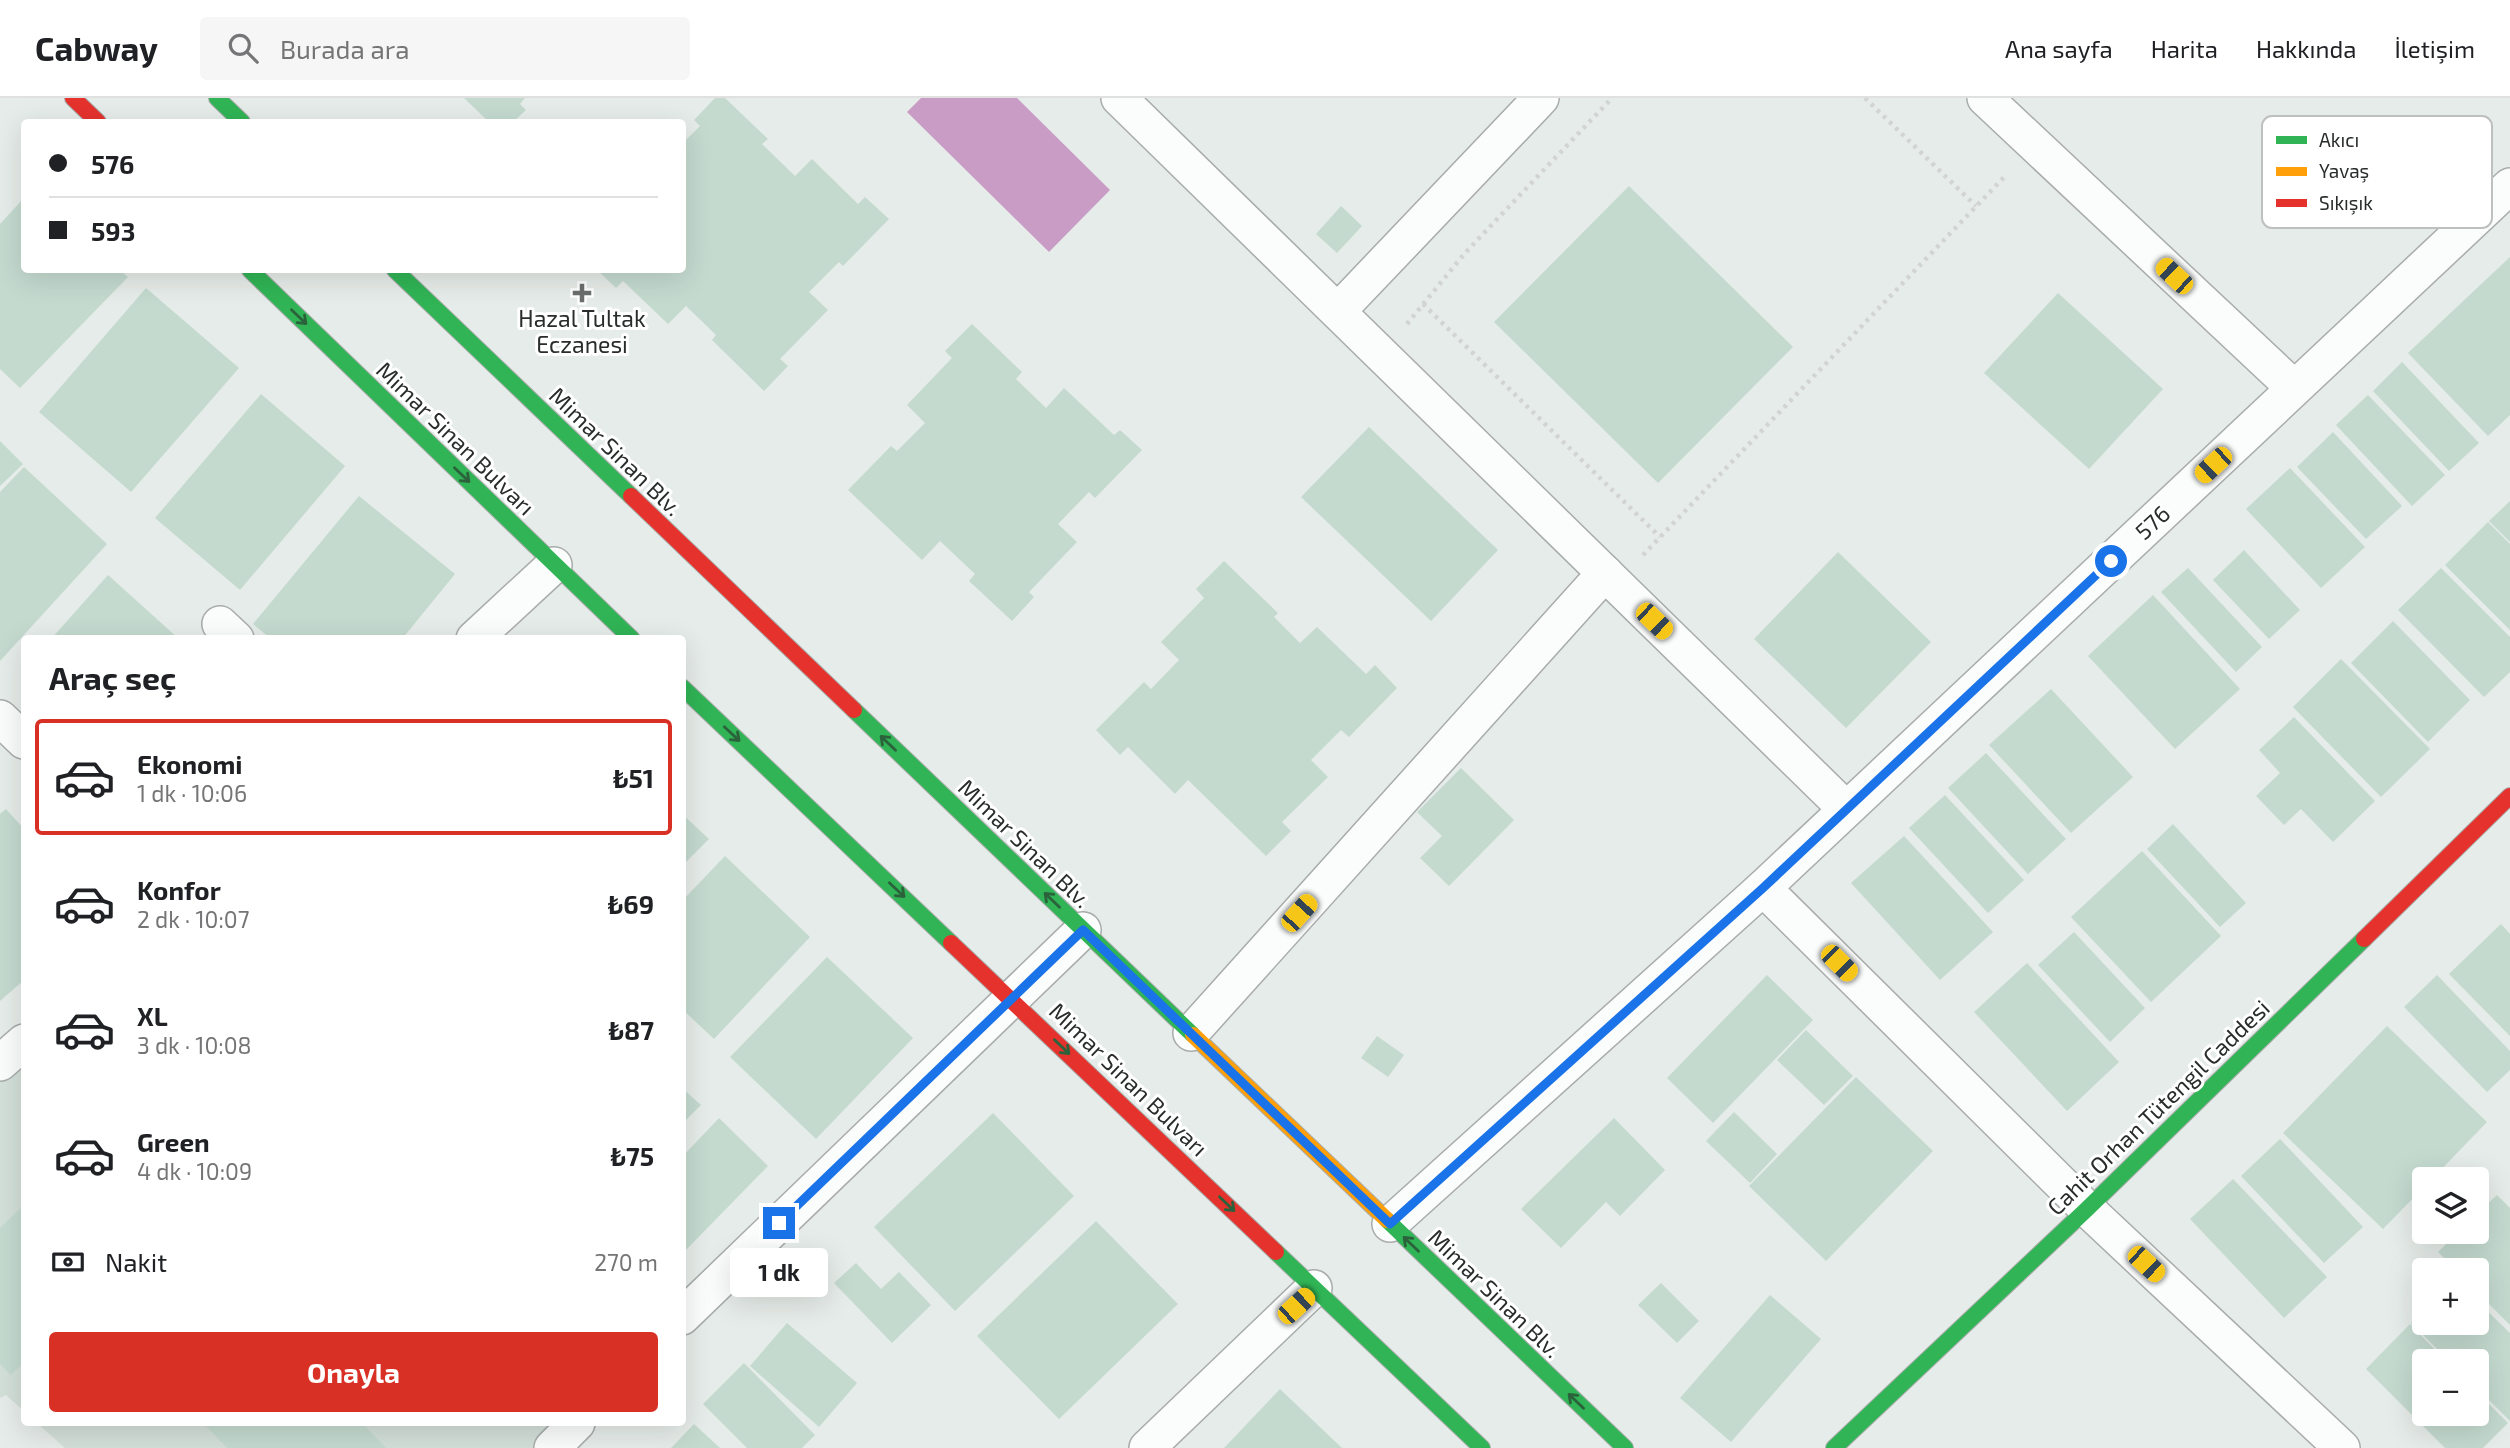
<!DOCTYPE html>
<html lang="tr">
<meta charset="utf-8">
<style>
:root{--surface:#fff;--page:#f6f6f6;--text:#202124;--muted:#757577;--line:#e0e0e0;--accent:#d93025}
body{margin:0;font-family:"Exo 2",sans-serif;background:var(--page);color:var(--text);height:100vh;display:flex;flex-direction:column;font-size:26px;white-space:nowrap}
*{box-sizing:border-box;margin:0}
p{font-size:23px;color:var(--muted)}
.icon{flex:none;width:38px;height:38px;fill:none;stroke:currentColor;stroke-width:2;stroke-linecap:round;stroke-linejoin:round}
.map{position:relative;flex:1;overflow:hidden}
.details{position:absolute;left:21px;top:537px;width:665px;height:791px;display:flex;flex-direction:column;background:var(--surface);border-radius:7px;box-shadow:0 7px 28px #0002}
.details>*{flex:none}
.banner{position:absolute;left:21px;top:21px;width:665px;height:154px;border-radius:7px;box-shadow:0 7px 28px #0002;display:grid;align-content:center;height:154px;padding:0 28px;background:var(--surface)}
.tools{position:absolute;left:2412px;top:1069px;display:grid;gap:14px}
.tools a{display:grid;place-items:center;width:77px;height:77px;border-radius:7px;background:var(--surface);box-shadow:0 7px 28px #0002;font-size:35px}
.end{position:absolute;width:32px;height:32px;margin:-16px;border:9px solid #1a73e8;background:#fff;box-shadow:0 0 0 4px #fff}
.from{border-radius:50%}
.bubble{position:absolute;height:49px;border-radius:7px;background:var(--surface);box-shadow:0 7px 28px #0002;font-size:23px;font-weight:700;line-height:49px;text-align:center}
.car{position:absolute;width:21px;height:42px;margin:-21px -10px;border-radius:9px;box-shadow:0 0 5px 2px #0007;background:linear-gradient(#f5c518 24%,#345 0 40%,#f5c518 0 76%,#345 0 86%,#f5c518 0)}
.banner b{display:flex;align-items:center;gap:24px;height:66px;font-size:26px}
.banner b+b{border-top:2px solid var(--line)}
.banner i{width:18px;height:18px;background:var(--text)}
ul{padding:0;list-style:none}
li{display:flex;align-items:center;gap:21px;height:116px;margin:0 14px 10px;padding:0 14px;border:4px solid transparent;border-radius:7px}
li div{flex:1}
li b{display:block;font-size:26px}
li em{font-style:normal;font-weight:700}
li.on{border-color:var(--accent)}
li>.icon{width:63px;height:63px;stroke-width:1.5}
h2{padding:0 28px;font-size:32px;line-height:84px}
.pay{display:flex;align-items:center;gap:18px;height:77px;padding:0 28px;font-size:26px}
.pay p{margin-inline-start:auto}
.primary-button{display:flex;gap:14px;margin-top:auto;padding:14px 28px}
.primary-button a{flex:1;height:80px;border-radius:7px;background:var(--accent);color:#fff;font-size:28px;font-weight:700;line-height:80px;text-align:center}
header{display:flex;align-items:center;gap:42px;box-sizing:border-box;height:98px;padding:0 35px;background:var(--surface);border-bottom:2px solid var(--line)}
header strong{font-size:33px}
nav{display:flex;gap:38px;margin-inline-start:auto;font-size:24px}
.search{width:490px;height:63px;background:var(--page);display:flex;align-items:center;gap:18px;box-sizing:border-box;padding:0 24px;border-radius:7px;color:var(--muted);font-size:26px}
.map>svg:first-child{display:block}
</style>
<header>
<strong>Cabway</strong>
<div class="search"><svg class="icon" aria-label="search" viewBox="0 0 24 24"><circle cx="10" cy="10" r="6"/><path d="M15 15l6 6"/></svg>Burada ara</div>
<nav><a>Ana sayfa</a><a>Harita</a><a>Hakkında</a><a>İletişim</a></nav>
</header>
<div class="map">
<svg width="2510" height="1350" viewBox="0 0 2510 1350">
<rect width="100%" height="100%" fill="#e6ece9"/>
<g fill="#d3dfd9">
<path d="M 24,944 L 24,1313 L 6,1297 L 0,1300 L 0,965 Z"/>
<path d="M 37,1325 L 568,1325 L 540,1350 L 65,1350 Z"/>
</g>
<path fill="#c99cc5" d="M 921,0 L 1017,0 L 1110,92 L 1049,154 L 907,14 Z"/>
<g fill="#c4dacf">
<path d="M 464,0 L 525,0 L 520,6 L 526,12 L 513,24 L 489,24 Z"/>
<path d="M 715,0 L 725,0 L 768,41 L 762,46 L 795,78 L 812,61 L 858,106 L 865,99 L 889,121 L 843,168 L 839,164 L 809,194 L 828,212 L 780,261 L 788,268 L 764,293 L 712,242 L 716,237 L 686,208 L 668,226 L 623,183 L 616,190 L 597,172 L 682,172 L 682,46 L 700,28 L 694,22 Z"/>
<path d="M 1629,88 L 1793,249 L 1658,385 L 1494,224 Z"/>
<path d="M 24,100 L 24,172 L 119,172 L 128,179 L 20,290 L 0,271 L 0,126 Z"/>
<path d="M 1341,108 L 1362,128 L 1337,155 L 1316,136 Z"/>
<path d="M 2510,159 L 2510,317 L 2488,338 L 2408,255 Z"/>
<path d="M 146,190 L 239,270 L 131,394 L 39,314 Z"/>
<path d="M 2058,195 L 2163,291 L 2089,371 L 1984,275 Z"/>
<path d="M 972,226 L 1022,274 L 1016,281 L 1046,310 L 1064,290 L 1114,337 L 1120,332 L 1142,352 L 1095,400 L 1089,394 L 1058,426 L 1077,444 L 1029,494 L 1034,499 L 1012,523 L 969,483 L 975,476 L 940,443 L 922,462 L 848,392 L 891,348 L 897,353 L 925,325 L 907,307 L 952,260 L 945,253 Z"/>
<path d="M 2402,264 L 2479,345 L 2449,373 L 2373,293 Z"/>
<path d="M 261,296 L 345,368 L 240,492 L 155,420 Z"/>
<path d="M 2368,297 L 2445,377 L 2412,408 L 2336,327 Z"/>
<path d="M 1369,329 L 1498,452 L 1431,523 L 1301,399 Z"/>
<path d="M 2333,334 L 2402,408 L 2366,441 L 2297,369 Z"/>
<path d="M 0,343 L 23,366 L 0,388 Z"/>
<path d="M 24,369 L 107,446 L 0,563 L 0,394 Z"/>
<path d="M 2290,370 L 2365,449 L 2321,490 L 2246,411 Z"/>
<path d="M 359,398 L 455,476 L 402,541 L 271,541 L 253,526 Z"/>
<path d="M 2510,403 L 2510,444 L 2489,423 Z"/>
<path d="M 2488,424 L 2510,446 L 2510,532 L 2445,467 Z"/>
<path d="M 2244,452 L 2300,512 L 2269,541 L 2213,482 Z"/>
<path d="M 1838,454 L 1931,544 L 1846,630 L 1754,541 Z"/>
<path d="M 1224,463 L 1278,515 L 1274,519 L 1300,545 L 1317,529 L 1366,576 L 1375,567 L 1397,590 L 1349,639 L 1341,632 L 1311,662 L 1328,679 L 1282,724 L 1291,733 L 1266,758 L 1188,682 L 1175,696 L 1128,649 L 1120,657 L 1096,632 L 1144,584 L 1151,591 L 1179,562 L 1161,544 L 1204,500 L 1196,491 Z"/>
<path d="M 2188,470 L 2262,549 L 2236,574 L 2161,494 Z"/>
<path d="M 2441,470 L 2510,539 L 2510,574 L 2484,599 L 2398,512 Z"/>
<path d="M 108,477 L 179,541 L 51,541 Z"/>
<path d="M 2153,497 L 2240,591 L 2175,651 L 2088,558 Z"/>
<path d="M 2393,523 L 2470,602 L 2428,644 L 2351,565 Z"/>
<path d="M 2341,561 L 2430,651 L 2381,699 L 2293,609 Z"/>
<path d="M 2051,591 L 2133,679 L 2071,735 L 1989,647 Z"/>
<path d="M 2294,619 L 2375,703 L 2333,744 L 2301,711 L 2284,727 L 2256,698 L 2280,675 L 2259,652 Z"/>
<path d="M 1986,655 L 2066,741 L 2028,776 L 1948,690 Z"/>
<path d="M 1461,670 L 1514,722 L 1449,788 L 1420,760 L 1442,738 L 1417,714 Z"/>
<path d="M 1945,697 L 2024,782 L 1988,815 L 1909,730 Z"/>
<path d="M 6,711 L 24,731 L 24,882 L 0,903 L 0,716 Z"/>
<path d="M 682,716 L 709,741 L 682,768 Z"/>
<path d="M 2173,726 L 2246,805 L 2220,829 L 2147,751 Z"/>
<path d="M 1904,738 L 1993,834 L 1940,882 L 1851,785 Z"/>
<path d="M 2142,753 L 2221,838 L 2151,904 L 2071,819 Z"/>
<path d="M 725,758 L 810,839 L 714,941 L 682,911 L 682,803 Z"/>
<path d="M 2501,826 L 2510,836 L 2510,938 L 2449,876 Z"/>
<path d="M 2074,834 L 2145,910 L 2110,944 L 2038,867 Z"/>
<path d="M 827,859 L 913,940 L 816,1041 L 730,959 Z"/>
<path d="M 2027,865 L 2119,964 L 2067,1013 L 1974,914 Z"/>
<path d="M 1767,877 L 1813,922 L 1713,1025 L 1667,980 Z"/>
<path d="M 2437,877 L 2510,953 L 2510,972 L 2487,994 L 2404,909 Z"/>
<path d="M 2387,928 L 2487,1024 L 2431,1082 L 2424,1082 L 2424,1089 L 2383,1131 L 2283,1035 Z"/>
<path d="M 1806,932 L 1853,978 L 1824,1007 L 1777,962 Z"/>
<path d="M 1377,938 L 1404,957 L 1388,979 L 1361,960 Z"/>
<path d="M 1856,979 L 1933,1053 L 1826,1163 L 1749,1088 Z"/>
<path d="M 682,990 L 701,1007 L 682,1026 Z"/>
<path d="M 1734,1014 L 1777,1056 L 1750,1085 L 1706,1043 Z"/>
<path d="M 993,1015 L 1074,1098 L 955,1213 L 874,1129 Z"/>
<path d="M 719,1020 L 768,1068 L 682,1156 L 682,1059 Z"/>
<path d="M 1614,1020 L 1665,1072 L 1620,1118 L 1606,1104 L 1561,1150 L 1521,1111 Z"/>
<path d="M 2280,1041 L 2363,1129 L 2324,1165 L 2241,1078 Z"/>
<path d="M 2233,1081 L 2327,1179 L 2284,1220 L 2190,1121 Z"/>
<path d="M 2497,1097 L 2510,1110 L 2510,1227 L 2476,1193 L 2476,1172 L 2456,1172 L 2438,1154 L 2459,1134 L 2476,1134 L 2476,1117 Z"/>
<path d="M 24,1107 L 24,1264 L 11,1277 L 0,1266 L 0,1130 Z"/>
<path d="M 1096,1123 L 1178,1206 L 1059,1321 L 977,1238 Z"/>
<path d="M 856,1165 L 881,1191 L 899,1174 L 931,1207 L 892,1245 L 834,1185 Z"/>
<path d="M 1661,1185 L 1699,1223 L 1677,1245 L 1638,1207 Z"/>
<path d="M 1770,1197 L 1821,1241 L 1731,1344 L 1680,1300 Z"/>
<path d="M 2476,1202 L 2510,1235 L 2510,1323 L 2476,1289 L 2476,1264 L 2450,1264 L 2411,1225 L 2424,1213 L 2424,1225 L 2476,1225 Z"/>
<path d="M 787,1225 L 857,1285 L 819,1329 L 750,1268 Z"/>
<path d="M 2410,1226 L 2447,1264 L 2424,1264 L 2424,1316 L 2476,1316 L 2476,1293 L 2508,1325 L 2483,1350 L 2445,1350 L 2366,1271 Z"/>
<path d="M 744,1265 L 815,1337 L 802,1350 L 747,1350 L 703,1306 Z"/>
<path d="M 1280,1291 L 1342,1350 L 1224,1350 Z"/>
<path d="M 203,1325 L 362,1325 L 386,1350 L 227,1350 Z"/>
<path d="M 694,1326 L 720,1350 L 671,1350 Z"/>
</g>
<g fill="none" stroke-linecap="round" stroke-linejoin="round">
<defs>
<g id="street">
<path d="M 1119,0 L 1846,711"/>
<path d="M 1985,0 L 2294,290"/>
<path d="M 1338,213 L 1541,0"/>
<path d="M 220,526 L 236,541"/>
<path d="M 474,541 L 554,467"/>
<path d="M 0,620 L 24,643"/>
<path d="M 1763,790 L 2087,1111 L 2342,1350"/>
<path d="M 1191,935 L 1605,475"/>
<path d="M 0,965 L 24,944"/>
<path d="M 1390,1126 L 1763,790 L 2510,88"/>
<path d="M 682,1219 L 1083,832"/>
<path d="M 552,1350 L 577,1325"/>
<path d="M 1147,1350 L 1314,1190"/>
</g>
<g id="fast">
<path d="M 217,0 L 242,24"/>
<path d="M 250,172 L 632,541"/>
<path d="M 395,172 L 631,398"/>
<path d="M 682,589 L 951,845"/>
<path d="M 854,612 L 1193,937"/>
<path d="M 1387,1122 L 1625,1350"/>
<path d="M 1276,1154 L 1482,1350"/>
<path d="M 1834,1350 L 2087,1111 L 2364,841"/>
</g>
<path id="slow" d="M 1193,937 L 1387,1122"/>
<g id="jam">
<path d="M 73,0 L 98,24"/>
<path d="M 631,398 L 854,612"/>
<path d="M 2364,841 L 2510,698"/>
<path d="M 951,845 L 1276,1154"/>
</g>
</defs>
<use href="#street" stroke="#a8acaa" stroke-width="38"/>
<use href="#fast" stroke="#a8acaa" stroke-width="18"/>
<use href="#slow" stroke="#a8acaa" stroke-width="18"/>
<use href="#jam" stroke="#a8acaa" stroke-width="18"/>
<g stroke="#d2d4d3" stroke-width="4.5" stroke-dasharray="3.5 5" stroke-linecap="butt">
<path d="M 1865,0 L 1976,108"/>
<path d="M 1423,206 L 1660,439"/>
<path d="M 1407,226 L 1465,155 L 1612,0"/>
<path d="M 1643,457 L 2007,76"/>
</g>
<use href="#street" stroke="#fbfcfc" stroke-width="35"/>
<use href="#fast" stroke="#30b455" stroke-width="16"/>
<use href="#slow" stroke="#ff9f0a" stroke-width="16"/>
<use href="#jam" stroke="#e5322d" stroke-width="16"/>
</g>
<defs><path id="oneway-shaft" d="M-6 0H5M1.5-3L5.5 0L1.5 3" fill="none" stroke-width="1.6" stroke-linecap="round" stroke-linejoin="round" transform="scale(1.75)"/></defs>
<g stroke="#2b623b">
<use href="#oneway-shaft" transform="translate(299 219) rotate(44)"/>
<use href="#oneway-shaft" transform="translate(462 377) rotate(44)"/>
<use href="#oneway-shaft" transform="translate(732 636) rotate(43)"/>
<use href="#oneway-shaft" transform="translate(888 645) rotate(-136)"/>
<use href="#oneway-shaft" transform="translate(897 792) rotate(43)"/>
<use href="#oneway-shaft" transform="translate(1052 802) rotate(-136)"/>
<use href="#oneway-shaft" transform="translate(1062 949) rotate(44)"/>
<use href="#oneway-shaft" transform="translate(1227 1106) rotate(44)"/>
<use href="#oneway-shaft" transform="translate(1411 1146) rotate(-136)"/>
<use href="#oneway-shaft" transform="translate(1576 1303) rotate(-136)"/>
</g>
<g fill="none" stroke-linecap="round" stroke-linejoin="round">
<path stroke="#1a73e8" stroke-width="9" d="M 779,1125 L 1083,832 L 1390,1126 L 1763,790 L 2111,463"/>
</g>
<path fill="#6a6f6d" stroke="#fff" stroke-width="2.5" d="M578.5 184.5h7v7h7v7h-7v7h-7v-7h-7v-7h7z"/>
<g text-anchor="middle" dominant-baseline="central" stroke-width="6" stroke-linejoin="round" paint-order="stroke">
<g font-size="23" fill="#282c2a" stroke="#fff">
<text x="582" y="220">Hazal Tultak<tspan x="582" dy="26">Eczanesi</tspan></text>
</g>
<g font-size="23" fill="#282c2a" stroke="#fff">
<text transform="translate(456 340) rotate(44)">Mimar Sinan Bulvarı</text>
<text transform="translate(616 353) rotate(44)">Mimar Sinan Blv.</text>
<text transform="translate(2152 424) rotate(-43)">576</text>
<text transform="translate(1025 745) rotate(44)">Mimar Sinan Blv.</text>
<text transform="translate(1129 981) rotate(44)">Mimar Sinan Bulvarı</text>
<text transform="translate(2158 1009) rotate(-44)">Cahit Orhan Tütengil Caddesi</text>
<text transform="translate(1495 1195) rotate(44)">Mimar Sinan Blv.</text>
</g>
</g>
<rect x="2262" y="18" width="230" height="112" rx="10" fill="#fff" stroke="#bec0bf" stroke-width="2"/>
<rect x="2276" y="38" width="31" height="8" fill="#30b455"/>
<rect x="2276" y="69" width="31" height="9" fill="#ff9f0a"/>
<rect x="2276" y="101" width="31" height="8" fill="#e5322d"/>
<g font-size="19" fill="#282c2a">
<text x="2319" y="49">Akıcı</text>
<text x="2319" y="80">Yavaş</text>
<text x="2319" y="112">Sıkışık</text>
</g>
</svg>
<div class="tools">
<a><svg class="icon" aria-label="layers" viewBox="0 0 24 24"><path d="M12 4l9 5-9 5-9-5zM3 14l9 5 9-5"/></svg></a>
<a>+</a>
<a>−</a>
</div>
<i class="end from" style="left:2111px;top:463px"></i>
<i class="end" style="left:779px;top:1125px"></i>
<div class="bubble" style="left:730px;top:1150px;width:98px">1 dk</div>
<i class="car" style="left:2174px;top:178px;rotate:313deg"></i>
<i class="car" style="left:2213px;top:367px;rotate:227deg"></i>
<i class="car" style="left:1654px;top:523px;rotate:134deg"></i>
<i class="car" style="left:1299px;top:815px;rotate:42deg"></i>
<i class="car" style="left:1839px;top:865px;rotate:135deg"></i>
<i class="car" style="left:2146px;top:1166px;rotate:133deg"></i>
<i class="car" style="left:1296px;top:1208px;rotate:47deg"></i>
<div class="banner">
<b><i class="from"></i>576</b>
<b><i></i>593</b>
</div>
<section class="details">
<h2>Araç seç</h2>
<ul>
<li class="on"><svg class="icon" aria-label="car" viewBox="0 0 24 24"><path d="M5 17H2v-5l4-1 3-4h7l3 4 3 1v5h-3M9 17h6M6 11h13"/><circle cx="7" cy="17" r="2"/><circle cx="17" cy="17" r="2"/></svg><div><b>Ekonomi</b><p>1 dk · 10:06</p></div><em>₺51</em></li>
<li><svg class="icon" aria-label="car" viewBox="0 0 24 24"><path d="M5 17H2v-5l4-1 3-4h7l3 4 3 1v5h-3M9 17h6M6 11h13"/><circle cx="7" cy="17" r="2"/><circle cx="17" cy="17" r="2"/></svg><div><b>Konfor</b><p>2 dk · 10:07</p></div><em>₺69</em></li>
<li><svg class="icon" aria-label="car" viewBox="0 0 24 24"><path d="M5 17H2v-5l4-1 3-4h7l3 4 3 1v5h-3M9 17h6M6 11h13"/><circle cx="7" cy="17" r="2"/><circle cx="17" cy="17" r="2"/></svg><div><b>XL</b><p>3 dk · 10:08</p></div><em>₺87</em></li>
<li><svg class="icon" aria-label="car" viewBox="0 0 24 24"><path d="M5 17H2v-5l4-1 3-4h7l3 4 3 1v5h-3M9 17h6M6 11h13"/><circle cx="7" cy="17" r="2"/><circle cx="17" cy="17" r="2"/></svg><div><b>Green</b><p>4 dk · 10:09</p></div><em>₺75</em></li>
</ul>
<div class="pay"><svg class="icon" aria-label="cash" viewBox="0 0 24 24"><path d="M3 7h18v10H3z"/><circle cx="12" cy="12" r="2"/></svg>Nakit<p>270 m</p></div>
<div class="primary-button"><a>Onayla</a></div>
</section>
</div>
